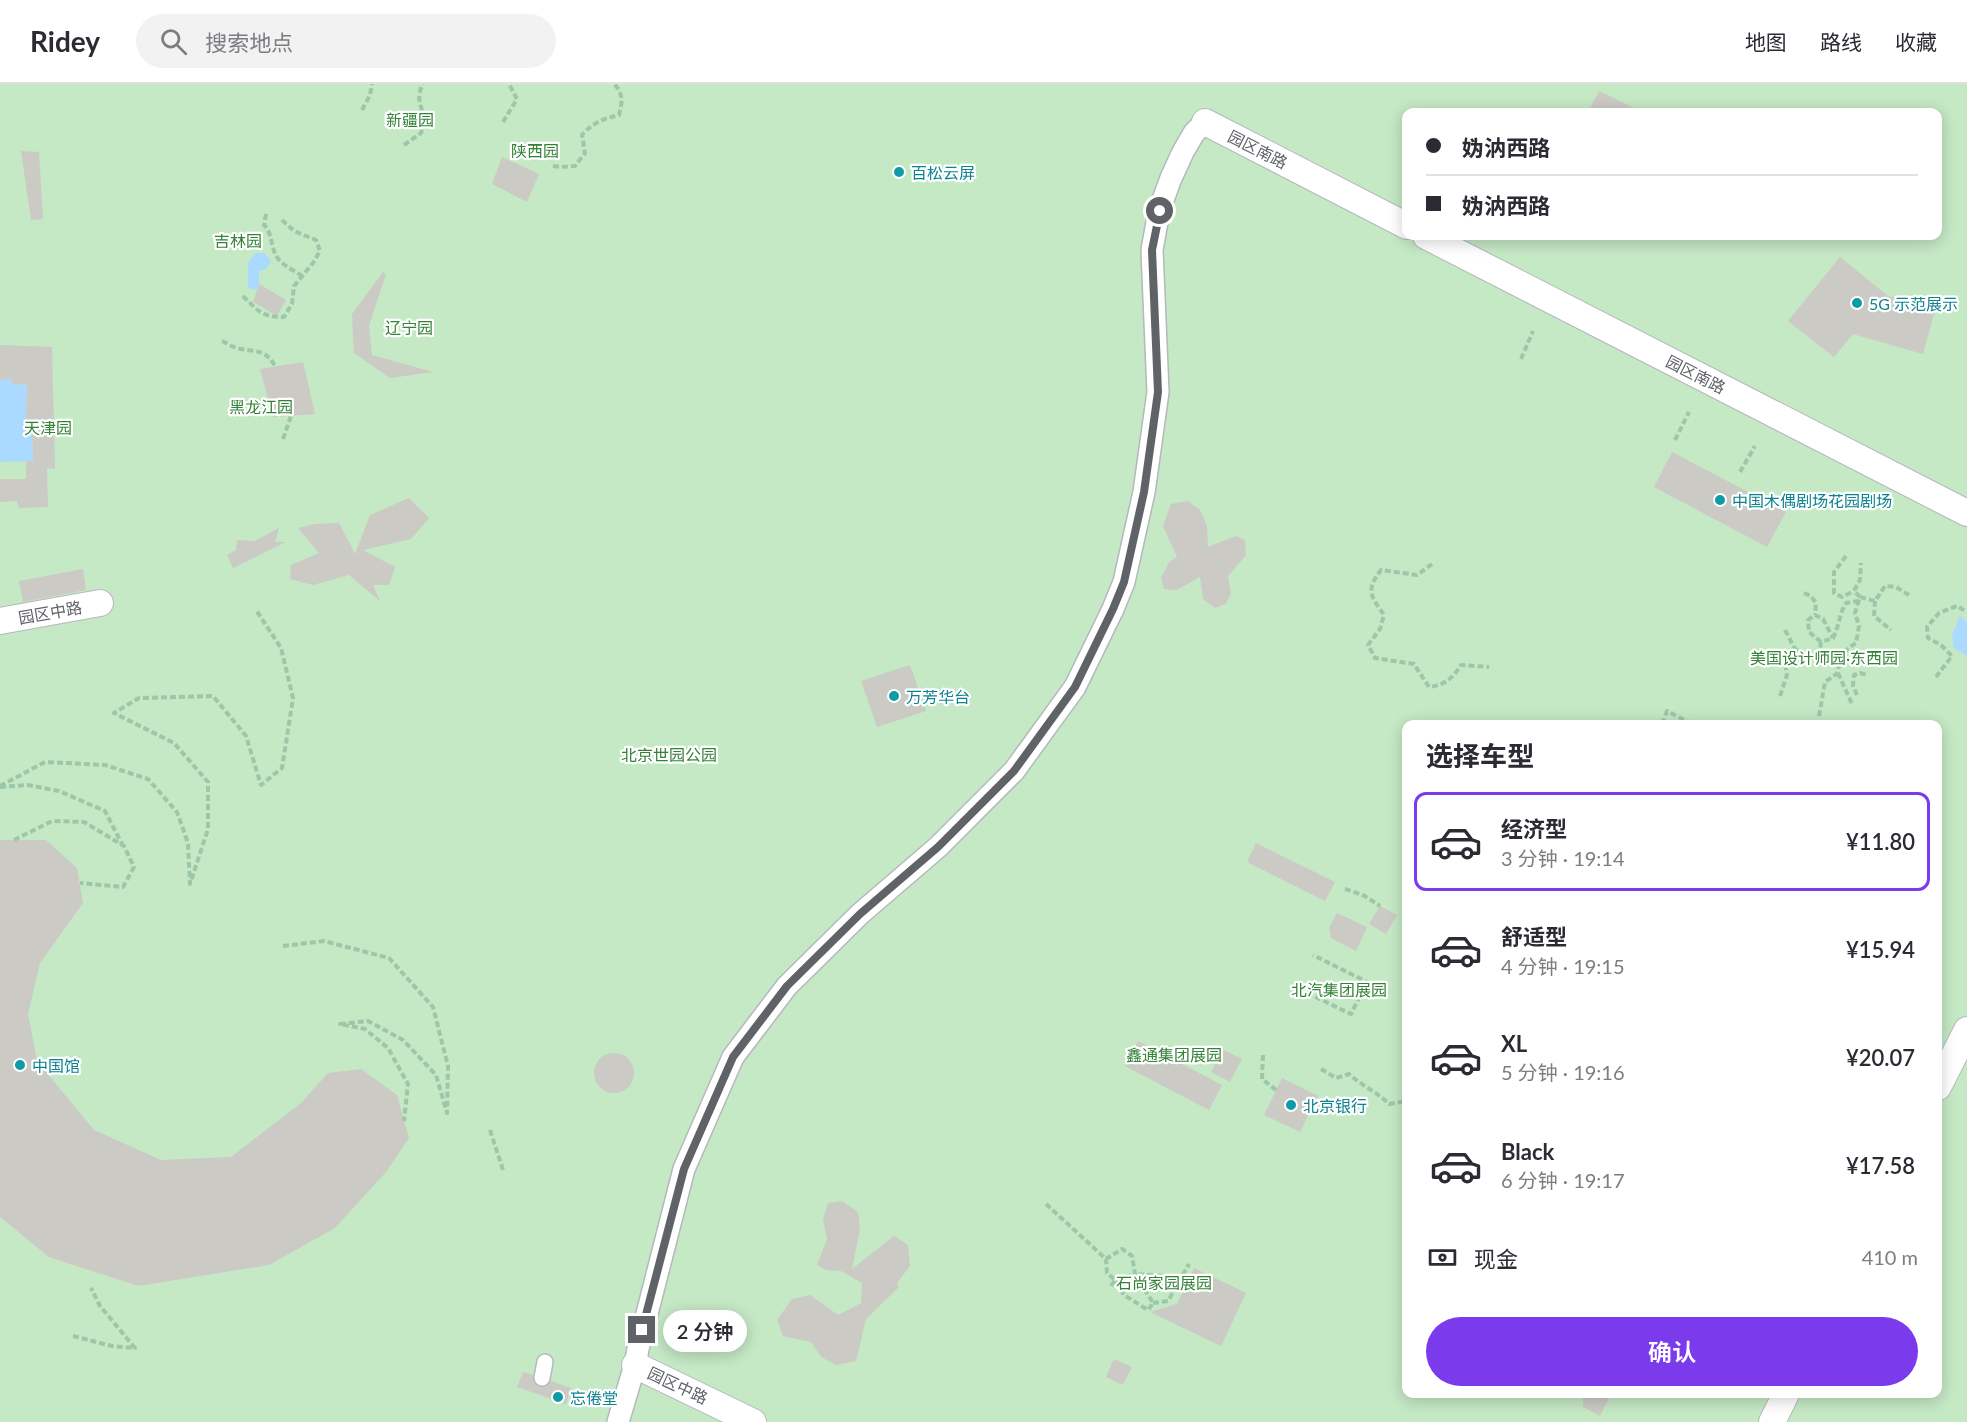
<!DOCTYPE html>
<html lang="zh">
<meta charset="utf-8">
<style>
:root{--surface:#fff;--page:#f2f2f3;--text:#2b2b33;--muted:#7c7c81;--line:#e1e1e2;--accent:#7c3aed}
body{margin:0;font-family:Lato,"Noto Sans SC",sans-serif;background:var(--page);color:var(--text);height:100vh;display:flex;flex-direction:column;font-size:22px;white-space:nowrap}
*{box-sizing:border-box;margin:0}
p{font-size:20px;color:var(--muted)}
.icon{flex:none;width:33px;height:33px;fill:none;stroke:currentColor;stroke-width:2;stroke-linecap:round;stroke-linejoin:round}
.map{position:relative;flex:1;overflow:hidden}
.details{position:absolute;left:1402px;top:636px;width:540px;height:678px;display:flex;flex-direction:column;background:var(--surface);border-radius:12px;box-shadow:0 3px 15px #0003}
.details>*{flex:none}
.hud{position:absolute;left:1402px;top:24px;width:540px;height:132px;border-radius:12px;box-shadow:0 3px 15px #0003;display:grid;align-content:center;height:132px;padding:0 24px;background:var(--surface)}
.end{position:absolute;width:27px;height:27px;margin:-14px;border:8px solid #5f6368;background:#fff;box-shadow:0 0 0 3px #fff}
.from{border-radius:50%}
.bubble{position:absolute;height:42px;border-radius:21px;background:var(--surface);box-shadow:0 3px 15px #0003;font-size:20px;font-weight:600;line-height:42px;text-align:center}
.hud b{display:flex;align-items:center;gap:21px;height:57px;font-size:22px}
.hud b+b{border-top:2px solid var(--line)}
.hud i{width:15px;height:15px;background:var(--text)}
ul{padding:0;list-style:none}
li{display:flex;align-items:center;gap:18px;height:99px;margin:0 12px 9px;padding:0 12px;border:3px solid transparent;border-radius:12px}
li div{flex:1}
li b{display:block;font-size:22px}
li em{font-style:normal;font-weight:600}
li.selected{border-color:var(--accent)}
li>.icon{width:54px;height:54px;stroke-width:1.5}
h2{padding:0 24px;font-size:27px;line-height:72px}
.pay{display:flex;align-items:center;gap:15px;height:66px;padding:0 24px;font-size:22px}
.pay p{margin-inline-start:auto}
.action{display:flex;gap:12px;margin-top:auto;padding:12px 24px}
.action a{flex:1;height:69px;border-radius:36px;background:var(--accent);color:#fff;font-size:24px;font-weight:600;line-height:69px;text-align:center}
header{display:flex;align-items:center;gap:36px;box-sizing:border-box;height:84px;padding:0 30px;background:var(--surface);border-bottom:2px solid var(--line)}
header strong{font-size:28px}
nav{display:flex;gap:33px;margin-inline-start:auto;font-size:21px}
.search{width:420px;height:54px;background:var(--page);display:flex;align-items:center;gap:15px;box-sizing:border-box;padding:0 21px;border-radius:33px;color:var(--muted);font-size:22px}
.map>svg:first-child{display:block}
</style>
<header>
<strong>Ridey</strong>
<div class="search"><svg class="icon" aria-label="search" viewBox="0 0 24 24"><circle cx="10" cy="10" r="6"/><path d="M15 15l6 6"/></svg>搜索地点</div>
<nav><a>地图</a><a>路线</a><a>收藏</a></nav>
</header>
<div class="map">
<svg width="1967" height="1338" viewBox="0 0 1967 1338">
<rect width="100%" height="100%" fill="#f1efe8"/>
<path fill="#c5e8c5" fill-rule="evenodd" d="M 0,0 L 1967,0 L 1967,1338 L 0,1338 ZM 1407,28 L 1938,28 L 1938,152 L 1407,152 ZM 1407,640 L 1938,640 L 1938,1310 L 1407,1310 Z"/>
<g fill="#aadaff">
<path d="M 255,169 L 265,169 L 271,177 L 266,185 L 259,187 L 259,200 L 257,206 L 248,204 L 248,179 Z"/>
<path d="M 11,295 L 13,301 L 33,300 L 27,307 L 26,335 L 32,340 L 33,377 L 0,378 L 0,296 Z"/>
<path d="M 1960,532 L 1967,538 L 1967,572 L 1954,564 L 1952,551 Z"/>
</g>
<g fill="#cccac5">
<path d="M 1599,7 L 1642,28 L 1588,28 Z"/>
<path d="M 21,67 L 39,68 L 43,135 L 31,136 Z"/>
<path d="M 502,73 L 539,90 L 527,118 L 492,100 Z"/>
<path d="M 1840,173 L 1888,212 L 1935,226 L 1923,270 L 1853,250 L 1834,273 L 1788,237 Z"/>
<path d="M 383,188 L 386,190 L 369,242 L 372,271 L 433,288 L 390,294 L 354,269 L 352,230 Z"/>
<path d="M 259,200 L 286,216 L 277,232 L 253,218 Z"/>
<path d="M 0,261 L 52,263 L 55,385 L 47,384 L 48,423 L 19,424 L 17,417 L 0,418 L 0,395 L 26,395 L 26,377 L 33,377 L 32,340 L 26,335 L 27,300 L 13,301 L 11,295 L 0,296 Z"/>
<path d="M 303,278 L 315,330 L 273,333 L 260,285 Z"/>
<path d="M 1672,368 L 1786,428 L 1767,463 L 1654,403 Z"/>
<path d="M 409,414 L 429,434 L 411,455 L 363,466 L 395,483 L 389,501 L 373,501 L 380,517 L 349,491 L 313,501 L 290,495 L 291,481 L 319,469 L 298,444 L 315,440 L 339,439 L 355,470 L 370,431 Z"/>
<path d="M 1188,417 L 1200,426 L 1207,442 L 1208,463 L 1236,452 L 1245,456 L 1246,471 L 1228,492 L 1231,509 L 1226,520 L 1215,524 L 1203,515 L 1200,493 L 1177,506 L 1164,505 L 1161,494 L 1169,478 L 1177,473 L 1163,442 L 1171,420 Z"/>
<path d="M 279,444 L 275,458 L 286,458 L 233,484 L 227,471 L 236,466 L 237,456 L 255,457 Z"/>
<path d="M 83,485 L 86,506 L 23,518 L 19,497 Z"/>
<path d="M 910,581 L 926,627 L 877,643 L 861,597 Z"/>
<path d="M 0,756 L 46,756 L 77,784 L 83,819 L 40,879 L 28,930 L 37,977 L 94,1046 L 161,1076 L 231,1073 L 301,1019 L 328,989 L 361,985 L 397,1011 L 409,1054 L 386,1088 L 335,1144 L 269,1181 L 138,1202 L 49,1173 L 0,1133 Z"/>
<path d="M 1256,759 L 1335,798 L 1325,817 L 1247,778 Z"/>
<path d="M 1380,822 L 1397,831 L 1386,850 L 1369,840 Z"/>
<path d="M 1337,829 L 1367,843 L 1356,867 L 1331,854 L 1329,844 Z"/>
<path d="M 1138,957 L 1222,1001 L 1209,1026 L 1125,982 Z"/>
<path d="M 1223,966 L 1242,975 L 1230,998 L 1211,988 Z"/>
<circle cx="614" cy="989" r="20"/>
<path d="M 1282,994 L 1318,1012 L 1300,1048 L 1264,1031 Z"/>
<path d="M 842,1117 L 858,1128 L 860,1145 L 852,1185 L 894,1152 L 908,1161 L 910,1182 L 897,1199 L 899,1203 L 866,1235 L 856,1277 L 836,1281 L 821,1273 L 811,1258 L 783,1252 L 777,1236 L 792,1215 L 810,1211 L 838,1231 L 861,1219 L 862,1199 L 841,1187 L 826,1186 L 817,1181 L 827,1155 L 823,1135 L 828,1119 Z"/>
<path d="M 1194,1184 L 1246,1209 L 1221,1262 L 1150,1228 L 1177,1220 Z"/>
<path d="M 1114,1275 L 1132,1283 L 1123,1301 L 1106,1293 Z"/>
<path d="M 523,1288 L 533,1291 L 533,1298 L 540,1303 L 546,1303 L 551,1297 L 571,1304 L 566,1320 L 517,1303 Z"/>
<path d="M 1583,1310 L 1611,1310 L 1600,1332 L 1583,1323 Z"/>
</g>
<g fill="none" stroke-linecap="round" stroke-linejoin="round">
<defs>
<path id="pedestrian" d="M 542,1294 L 545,1278"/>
<path id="minor" d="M 618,1338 L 635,1281 L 638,1265 L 684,1085 L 733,973 L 787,902 L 860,830 L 938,763 L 1014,687 L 1075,603 L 1113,525 L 1124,498 L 1144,408 L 1158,308 L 1152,166 L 1159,127 L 1171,94 L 1183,68 L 1194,49 L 1205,38"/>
<g id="tertiary">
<path d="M 1205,38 L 1407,142"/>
<path d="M 1426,152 L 1967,429"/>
<path d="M 0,537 L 100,519"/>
<path d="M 1938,1003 L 1967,946"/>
<path d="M 635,1281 L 753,1338"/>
<path d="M 1772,1338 L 1786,1310"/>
</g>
</defs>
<use href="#pedestrian" stroke="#b5b8bc" stroke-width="18"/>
<use href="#minor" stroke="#b5b8bc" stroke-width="24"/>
<use href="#tertiary" stroke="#b5b8bc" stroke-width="28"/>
<g stroke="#9cc7a9" stroke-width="4" stroke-dasharray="6 3" stroke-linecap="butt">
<path d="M 362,26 L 370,11 L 372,0"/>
<path d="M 503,38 L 517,15 L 509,0"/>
<path d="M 404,61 L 421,49 L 426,35 C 420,23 416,12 423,0"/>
<path d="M 553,82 L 560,83 L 575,82 L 585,69 L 582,51 C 592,39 603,35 619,31 C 622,20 624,9 614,0"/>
<path d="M 266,130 L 264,141 C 273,150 270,162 277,173 C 282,181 293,186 301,191"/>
<path d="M 243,212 C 258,227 262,233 284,233 L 292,220 L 294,202 L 313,179 L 320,167 L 316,156 L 294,147 L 281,135"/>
<path d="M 222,257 C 228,260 234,264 241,265 C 258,268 266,266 275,282"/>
<path d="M 1521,275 L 1533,247"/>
<path d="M 283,355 L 291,332"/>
<path d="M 1675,356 L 1689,328"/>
<path d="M 1740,388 L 1755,362"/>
<path d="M 1846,472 L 1834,488 L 1834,509 L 1842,513 L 1854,507"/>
<path d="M 1432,480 L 1417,491 L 1381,486 C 1365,507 1371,512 1384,531 L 1380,545 L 1368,561 L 1375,574 L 1414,580 L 1429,603 C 1445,601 1453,594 1461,581 L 1489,583"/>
<path d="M 1804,509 L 1811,512 L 1816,519 L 1815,531"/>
<path d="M 1860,513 L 1854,507 L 1860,496 L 1861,479"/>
<path d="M 1875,517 L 1874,532 L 1891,546"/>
<path d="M 1785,546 L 1795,565"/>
<path d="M 1821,558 L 1809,548 L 1808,536 L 1815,531 L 1823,535 L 1833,554"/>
<path d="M 1838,589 L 1852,620"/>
<path d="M 1936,593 L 1952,572 L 1941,561 L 1928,554 L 1927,543 L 1939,529 L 1957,522 L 1967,528"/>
<path d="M 1857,611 L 1853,602 L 1854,591 L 1860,589 L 1867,591"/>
<path d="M 1780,612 L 1787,591 L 1784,572 L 1795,565 L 1808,575 L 1819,571 L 1821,558 L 1833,554 C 1839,543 1839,530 1846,519 L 1858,517"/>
<path d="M 1819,632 L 1825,598 L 1838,589 C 1839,574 1843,566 1856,559 L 1859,542 L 1855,529 L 1860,513 L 1875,517 L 1885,502 L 1896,503 L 1909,511"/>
<path d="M 1662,640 L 1667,627 L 1692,640"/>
<path d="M 0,702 L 45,678 L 105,681 L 148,695 L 177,728 L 188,759 L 190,800 L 208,745 L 208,698 L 174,659 L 114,629 L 139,614 L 213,612 L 246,652 L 261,701 L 282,684 L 293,614 L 281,564 L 256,526"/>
<path d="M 0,703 L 28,701 L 59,707 L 105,727 L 123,762"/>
<path d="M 14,756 L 52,737 L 84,738 L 124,762 L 134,783 L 123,803 L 80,799"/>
<path d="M 1345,805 L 1365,812 L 1380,822"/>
<path d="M 283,862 L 324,857 L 389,874 L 433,923 L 448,982 L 447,1029 L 436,991 L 403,956 L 368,937 L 340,940 L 365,945 L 388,964 L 408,1000 L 404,1037"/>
<path d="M 1299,905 L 1351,930 L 1367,898 L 1313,871"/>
<path d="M 1263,971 L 1262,995 L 1276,1006"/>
<path d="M 1321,985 L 1336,994 L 1349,990 C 1362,1002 1377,1008 1389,1020 L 1407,1017"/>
<path d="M 490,1046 L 503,1086"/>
<path d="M 1046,1120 L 1106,1175 L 1122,1165 L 1132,1172 L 1135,1190 L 1115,1196 L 1107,1189 L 1106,1175"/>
<path d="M 1111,1202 L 1115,1196 L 1124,1211 L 1148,1226 L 1153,1219 L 1135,1190 L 1167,1192 L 1177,1200"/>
<path d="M 1153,1219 L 1168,1217 L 1189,1180"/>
<path d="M 73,1252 L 112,1262 L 135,1264 L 100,1222 L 91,1204"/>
</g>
<use href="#pedestrian" stroke="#fff" stroke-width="15"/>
<use href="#minor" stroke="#fff" stroke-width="21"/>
<use href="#tertiary" stroke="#fff" stroke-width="26"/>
</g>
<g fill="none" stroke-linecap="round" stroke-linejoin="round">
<path stroke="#5f6368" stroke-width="8" d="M 642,1246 L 684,1085 L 733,973 L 787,902 L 860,830 L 938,763 L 1014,687 L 1075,603 L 1113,525 L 1124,498 L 1144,408 L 1158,308 L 1152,166 L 1160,127"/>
</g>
<g fill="#0f9aa8" stroke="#fff" stroke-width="2">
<circle cx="899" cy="88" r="6"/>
<circle cx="1857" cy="219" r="6"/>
<circle cx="1720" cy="416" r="6"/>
<circle cx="894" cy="612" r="6"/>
<circle cx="20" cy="981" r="6"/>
<circle cx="1291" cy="1021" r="6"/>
<circle cx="558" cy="1313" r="6"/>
</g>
<g text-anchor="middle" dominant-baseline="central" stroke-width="4.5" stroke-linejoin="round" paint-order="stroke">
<g font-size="16" fill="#348238" stroke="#fff">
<text x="410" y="35">新疆园</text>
<text x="535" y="66">陕西园</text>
<text x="238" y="156">吉林园</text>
<text x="409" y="243">辽宁园</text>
<text x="261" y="322">黑龙江园</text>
<text x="48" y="343">天津园</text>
<text x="1824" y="573">美国设计师园·东西园</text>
<text x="669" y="670">北京世园公园</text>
<text x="1339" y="905">北汽集团展园</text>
<text x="1174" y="970">鑫通集团展园</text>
<text x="1164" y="1198">石尚家园展园</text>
</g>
<g font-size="16" fill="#5f6368" stroke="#fff">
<text transform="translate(1258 65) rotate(27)">园区南路</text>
<text transform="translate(1696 290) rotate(27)">园区南路</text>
<text transform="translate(50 528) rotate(-10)">园区中路</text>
<text transform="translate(678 1301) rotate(25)">园区中路</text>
</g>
<g font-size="16" fill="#0d838f" stroke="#fff" text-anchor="start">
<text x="911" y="88">百松云屏</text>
<text x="1869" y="219">5G 示范展示</text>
<text x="1732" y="416">中国木偶剧场花园剧场</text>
<text x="906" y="612">万芳华台</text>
<text x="32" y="981">中国馆</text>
<text x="1303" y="1021">北京银行</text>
<text x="570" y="1313">忘倦堂</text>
</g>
</g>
</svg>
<i class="end from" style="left:1160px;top:127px"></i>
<i class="end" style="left:642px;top:1246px"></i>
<div class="bubble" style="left:663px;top:1226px;width:84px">2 分钟</div>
<div class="hud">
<b><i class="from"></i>妫汭西路</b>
<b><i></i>妫汭西路</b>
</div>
<section class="details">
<h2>选择车型</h2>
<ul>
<li class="selected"><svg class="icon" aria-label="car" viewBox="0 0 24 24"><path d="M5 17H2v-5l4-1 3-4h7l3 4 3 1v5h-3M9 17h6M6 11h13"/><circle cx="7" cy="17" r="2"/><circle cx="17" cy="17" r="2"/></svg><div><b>经济型</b><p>3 分钟 · 19:14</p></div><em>¥11.80</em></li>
<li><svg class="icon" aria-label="car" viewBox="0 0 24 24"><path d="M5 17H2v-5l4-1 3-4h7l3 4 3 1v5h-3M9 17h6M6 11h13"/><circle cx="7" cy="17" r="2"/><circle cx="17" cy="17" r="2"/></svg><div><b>舒适型</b><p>4 分钟 · 19:15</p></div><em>¥15.94</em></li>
<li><svg class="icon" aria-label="car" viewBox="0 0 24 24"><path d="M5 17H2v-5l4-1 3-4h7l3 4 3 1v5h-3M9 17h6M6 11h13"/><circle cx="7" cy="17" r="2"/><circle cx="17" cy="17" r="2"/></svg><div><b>XL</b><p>5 分钟 · 19:16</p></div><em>¥20.07</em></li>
<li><svg class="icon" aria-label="car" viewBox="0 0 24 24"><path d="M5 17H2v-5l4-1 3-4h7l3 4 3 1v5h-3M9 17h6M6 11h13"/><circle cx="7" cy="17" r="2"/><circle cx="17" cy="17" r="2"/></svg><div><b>Black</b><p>6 分钟 · 19:17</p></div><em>¥17.58</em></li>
</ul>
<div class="pay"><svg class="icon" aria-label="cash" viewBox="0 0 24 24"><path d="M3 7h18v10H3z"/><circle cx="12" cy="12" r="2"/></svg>现金<p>410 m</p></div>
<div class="action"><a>确认</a></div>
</section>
</div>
